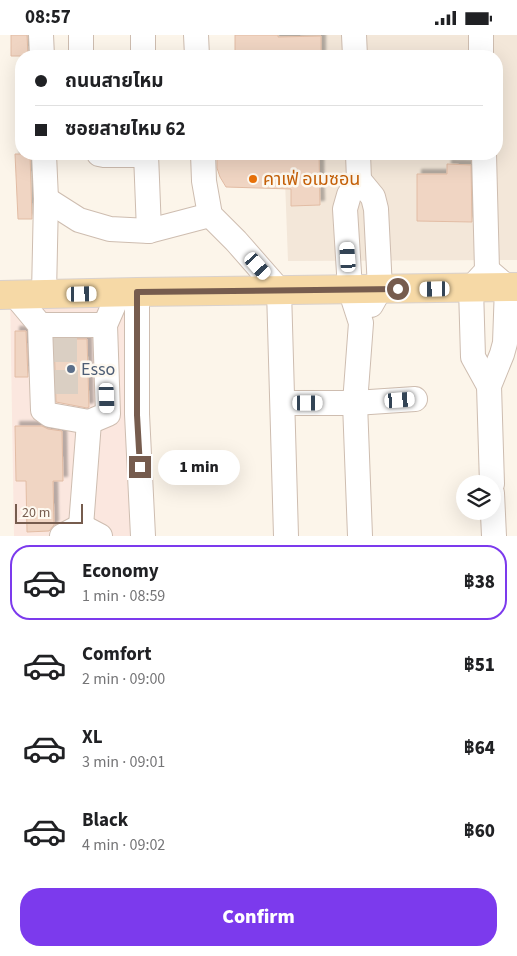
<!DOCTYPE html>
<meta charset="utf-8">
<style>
:root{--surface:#fff;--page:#f6f6f6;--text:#202124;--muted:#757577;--line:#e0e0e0;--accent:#7c3aed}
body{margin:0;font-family:"Source Sans 3","Noto Sans Thai",sans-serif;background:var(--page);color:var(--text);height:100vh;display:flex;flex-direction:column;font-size:19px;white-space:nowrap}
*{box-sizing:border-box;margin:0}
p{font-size:16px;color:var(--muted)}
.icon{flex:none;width:28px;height:28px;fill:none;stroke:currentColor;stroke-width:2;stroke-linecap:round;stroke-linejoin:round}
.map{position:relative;height:501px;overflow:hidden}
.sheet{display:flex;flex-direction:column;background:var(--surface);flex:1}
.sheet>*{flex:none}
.hud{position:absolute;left:15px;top:15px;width:488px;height:110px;border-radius:20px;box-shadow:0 5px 20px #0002;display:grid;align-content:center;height:110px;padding:0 20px;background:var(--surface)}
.controls{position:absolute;left:456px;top:440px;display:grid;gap:10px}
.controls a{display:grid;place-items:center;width:45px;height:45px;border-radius:50%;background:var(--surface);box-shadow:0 5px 20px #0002;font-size:25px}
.scale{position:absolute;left:15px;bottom:12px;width:68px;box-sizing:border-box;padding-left:5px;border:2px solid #765c4e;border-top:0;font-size:14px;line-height:18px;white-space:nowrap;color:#765c4e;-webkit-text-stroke:4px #fef9f0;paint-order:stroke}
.end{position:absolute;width:22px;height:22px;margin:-11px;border:6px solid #765c4e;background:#fff;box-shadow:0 0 0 2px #fff}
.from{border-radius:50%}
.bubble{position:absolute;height:35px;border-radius:18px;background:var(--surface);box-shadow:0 5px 20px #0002;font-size:16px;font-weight:800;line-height:35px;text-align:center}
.car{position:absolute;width:15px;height:30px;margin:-15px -8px;border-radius:6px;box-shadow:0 0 4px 1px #0007;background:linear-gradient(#fff 24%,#345 0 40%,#fff 0 76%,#345 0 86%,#fff 0)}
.hud b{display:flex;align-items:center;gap:18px;height:48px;font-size:19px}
.hud b+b{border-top:1px solid var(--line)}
.hud i{width:12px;height:12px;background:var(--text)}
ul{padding:9px 0 0;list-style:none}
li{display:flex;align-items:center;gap:15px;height:75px;margin:0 10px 8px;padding:0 10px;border:2px solid transparent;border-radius:20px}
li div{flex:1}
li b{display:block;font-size:19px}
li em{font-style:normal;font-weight:800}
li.current{border-color:var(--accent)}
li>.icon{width:45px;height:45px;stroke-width:1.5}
.button{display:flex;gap:10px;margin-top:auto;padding:10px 20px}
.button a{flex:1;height:58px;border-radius:20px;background:var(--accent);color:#fff;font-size:20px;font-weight:800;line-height:58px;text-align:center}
.status{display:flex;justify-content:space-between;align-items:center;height:35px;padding:0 25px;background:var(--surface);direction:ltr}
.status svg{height:14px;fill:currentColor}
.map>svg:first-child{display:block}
</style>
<div class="status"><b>08:57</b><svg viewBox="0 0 49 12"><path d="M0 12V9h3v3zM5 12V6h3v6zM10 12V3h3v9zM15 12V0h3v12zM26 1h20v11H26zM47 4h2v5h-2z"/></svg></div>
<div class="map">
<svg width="517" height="501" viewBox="0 0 517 501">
<defs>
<filter id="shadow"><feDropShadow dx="4.5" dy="-4.5" stdDeviation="1" flood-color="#0004"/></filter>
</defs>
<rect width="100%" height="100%" fill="#fcf5ea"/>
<path fill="#f3e7d9" d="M 280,0 L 517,0 L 517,225 L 288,226 L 284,119 L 496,119 L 496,21 L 281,21 Z"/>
<path fill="#fbe7df" d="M 10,257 L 137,257 L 145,501 L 14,501 Z"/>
<g fill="#f0d5c3" stroke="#e2bca4" filter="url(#shadow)">
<path d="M 11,0 L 27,0 L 28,21 L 11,21 Z"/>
<path d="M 235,0 L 278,0 L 278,2 L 321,1 L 321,21 L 235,21 Z"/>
<path d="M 15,119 L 30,119 L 32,184 L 18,184 Z"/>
<path d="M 217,119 L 319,119 L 320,170 L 291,171 L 291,154 L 226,152 L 220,142 L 217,133 Z"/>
<path d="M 447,129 L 471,130 L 472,187 L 417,186 L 417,139 L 447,139 Z"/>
<path d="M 15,296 L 26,296 L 28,342 L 15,342 Z"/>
<path d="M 54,304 L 87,304 L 89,372 L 87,373 L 56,367 Z"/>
<path d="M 15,391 L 42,391 L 48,394 L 62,396 L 63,446 L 53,446 L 54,490 L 49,496 L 27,497 L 26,446 L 16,446 Z"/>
</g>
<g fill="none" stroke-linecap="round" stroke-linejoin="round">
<g stroke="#dacfc3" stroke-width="24" stroke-dasharray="24 12" stroke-linecap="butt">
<path d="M 53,315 L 88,315"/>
<path d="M 54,347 L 88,347"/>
</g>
<defs>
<g id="minor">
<path d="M 41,0 L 42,21"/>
<path d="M 81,0 L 81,21"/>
<path d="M 143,0 L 143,21"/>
<path d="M 196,0 L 197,21"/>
<path d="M 354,0 L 355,21"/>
<path d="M 481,0 L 481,21"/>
<path d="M 99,119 L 104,120 L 146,120"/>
<path d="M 146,119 L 149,196"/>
<path d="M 203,119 L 204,146 L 210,180 L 236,206 L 279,255 L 286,501"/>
<path d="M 358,119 L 359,145 L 349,160 L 345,174 L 350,254 L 361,288 L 355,368 L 360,501"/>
<path d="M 484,119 L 487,235"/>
<path d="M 359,145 L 373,162 L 376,174 L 380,254 L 371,270"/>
<path d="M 46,164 L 79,185 L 110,194 L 149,196 L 210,180"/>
<path d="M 487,235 L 507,252 L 505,308 L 502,319 L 489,351 L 492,449"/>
<path d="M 483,240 L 471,253 L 473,322 L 489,351"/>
<path d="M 137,257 L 137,379 L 143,501"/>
<path d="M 44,259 L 46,164 L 44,119"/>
<path d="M 15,260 L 40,290 L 43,375 L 50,380 L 89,387 L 108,379 L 105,290 L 119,258"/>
<path d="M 40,290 L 105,290"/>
<path d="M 293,368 L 355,368 L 415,364"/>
<path d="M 492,458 L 494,501"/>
<path d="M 81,491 L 89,387"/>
<path d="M 81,491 L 100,501"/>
<path d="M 62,501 L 81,491"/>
</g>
<path id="major" d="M 0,260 L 137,257 L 517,252"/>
</defs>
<use href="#minor" stroke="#cebdb0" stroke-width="26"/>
<use href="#major" stroke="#d9d1cd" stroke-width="30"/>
<use href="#minor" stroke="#fff" stroke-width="24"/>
<use href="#major" stroke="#f6d9a6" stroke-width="28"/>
</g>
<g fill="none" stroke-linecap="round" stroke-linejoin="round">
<path stroke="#765c4e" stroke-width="6" d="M 140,432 L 137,380 L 137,257 L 398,254"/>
</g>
<circle fill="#e8710a" stroke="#fef9f0" stroke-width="2" cx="253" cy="144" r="5"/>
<circle fill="#5c6f8a" stroke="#fef9f0" stroke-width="2" cx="71" cy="334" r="5"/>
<g text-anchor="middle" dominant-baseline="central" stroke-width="5" stroke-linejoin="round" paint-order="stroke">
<g font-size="18" fill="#c56008" stroke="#fef9f0" text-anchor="start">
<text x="263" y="144">คาเฟ่ อเมซอน</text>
</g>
<g font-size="18" fill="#4e5e75" stroke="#fef9f0" text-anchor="start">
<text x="81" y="334">Esso</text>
</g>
</g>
</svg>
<div class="controls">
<a><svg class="icon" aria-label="layers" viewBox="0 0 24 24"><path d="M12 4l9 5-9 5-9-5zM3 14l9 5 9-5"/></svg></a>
</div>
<div class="scale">20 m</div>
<i class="end from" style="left:398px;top:254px"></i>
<i class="end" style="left:140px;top:432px"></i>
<div class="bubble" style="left:158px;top:415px;width:82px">1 min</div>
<i class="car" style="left:348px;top:222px;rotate:356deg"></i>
<i class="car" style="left:258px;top:231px;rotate:138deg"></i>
<i class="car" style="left:435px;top:254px;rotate:269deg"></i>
<i class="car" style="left:82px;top:259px;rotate:89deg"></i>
<i class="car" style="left:107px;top:363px;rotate:178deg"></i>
<i class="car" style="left:400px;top:365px;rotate:86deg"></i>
<i class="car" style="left:308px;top:368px;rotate:90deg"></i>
<div class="hud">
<b><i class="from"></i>ถนนสายไหม</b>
<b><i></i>ซอยสายไหม 62</b>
</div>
</div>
<section class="sheet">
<ul>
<li class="current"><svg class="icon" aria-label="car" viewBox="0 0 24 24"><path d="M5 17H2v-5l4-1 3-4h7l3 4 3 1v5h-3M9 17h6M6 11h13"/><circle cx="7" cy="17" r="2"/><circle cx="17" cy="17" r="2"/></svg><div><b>Economy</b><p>1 min · 08:59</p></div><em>฿38</em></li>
<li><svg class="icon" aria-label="car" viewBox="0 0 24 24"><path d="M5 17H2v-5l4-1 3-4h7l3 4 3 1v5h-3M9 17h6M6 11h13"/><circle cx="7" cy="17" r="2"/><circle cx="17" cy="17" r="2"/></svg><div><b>Comfort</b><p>2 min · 09:00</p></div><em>฿51</em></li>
<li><svg class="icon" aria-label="car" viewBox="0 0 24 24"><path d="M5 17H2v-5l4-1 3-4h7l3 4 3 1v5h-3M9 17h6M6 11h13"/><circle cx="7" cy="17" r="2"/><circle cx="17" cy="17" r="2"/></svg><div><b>XL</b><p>3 min · 09:01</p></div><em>฿64</em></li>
<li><svg class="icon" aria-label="car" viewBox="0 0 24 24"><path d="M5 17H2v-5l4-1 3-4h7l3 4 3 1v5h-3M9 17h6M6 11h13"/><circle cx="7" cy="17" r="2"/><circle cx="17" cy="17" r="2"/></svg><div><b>Black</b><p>4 min · 09:02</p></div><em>฿60</em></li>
</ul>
<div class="button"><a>Confirm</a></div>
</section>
